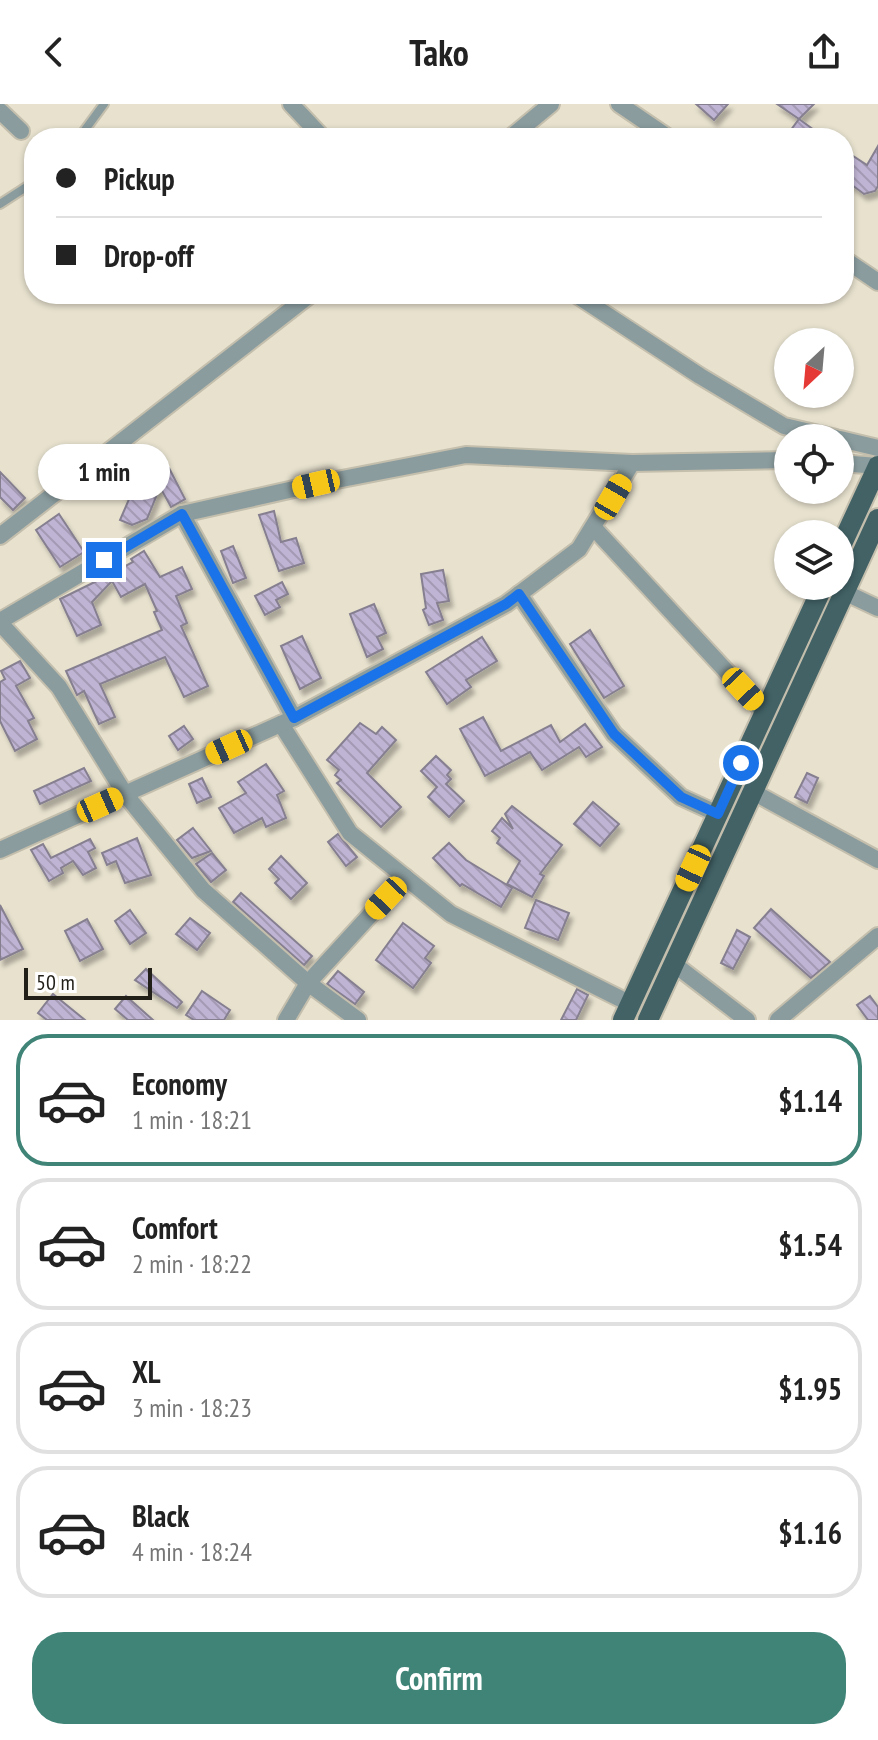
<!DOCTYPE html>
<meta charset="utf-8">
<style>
:root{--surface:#fff;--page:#f6f6f6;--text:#222;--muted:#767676;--line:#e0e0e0;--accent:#408478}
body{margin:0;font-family:"PT Sans Narrow",sans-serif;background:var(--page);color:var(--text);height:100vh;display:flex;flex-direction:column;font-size:30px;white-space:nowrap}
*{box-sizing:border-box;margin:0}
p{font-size:26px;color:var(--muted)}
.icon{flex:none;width:44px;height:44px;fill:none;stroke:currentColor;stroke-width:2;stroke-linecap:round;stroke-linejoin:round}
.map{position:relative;height:916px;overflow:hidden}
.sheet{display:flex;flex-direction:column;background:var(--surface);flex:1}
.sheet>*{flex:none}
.guide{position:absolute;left:24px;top:24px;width:830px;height:176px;border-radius:32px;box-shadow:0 2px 6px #0004;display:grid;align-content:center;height:176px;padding:0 32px;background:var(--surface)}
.needle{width:52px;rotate:206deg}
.tools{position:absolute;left:774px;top:224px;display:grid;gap:16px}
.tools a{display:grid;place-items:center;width:80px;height:80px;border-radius:50%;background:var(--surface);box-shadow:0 2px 6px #0004;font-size:40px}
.scale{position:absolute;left:24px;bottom:20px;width:128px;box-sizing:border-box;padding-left:8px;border:4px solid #221f18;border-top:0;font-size:22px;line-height:28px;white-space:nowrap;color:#221f18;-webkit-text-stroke:6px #fff;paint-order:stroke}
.end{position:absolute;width:36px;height:36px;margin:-18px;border:10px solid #1a73e8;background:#fff;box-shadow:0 0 0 4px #fff}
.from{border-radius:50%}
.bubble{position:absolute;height:56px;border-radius:28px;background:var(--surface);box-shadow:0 2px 6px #0004;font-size:26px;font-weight:700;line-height:56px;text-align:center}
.car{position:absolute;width:24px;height:48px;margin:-24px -12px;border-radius:10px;box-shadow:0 0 6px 2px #0007;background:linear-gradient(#f5c518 24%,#345 0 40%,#f5c518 0 76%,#345 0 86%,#f5c518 0)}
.guide b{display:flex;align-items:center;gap:28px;height:76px;font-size:30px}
.guide b+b{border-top:2px solid var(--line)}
.guide i{width:20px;height:20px;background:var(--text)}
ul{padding:14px 0 0;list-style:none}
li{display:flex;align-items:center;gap:24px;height:132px;margin:0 16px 12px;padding:0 16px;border:4px solid var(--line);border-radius:32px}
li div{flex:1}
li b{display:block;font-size:30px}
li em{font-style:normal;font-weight:700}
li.active{border-color:var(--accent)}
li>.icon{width:72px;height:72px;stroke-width:1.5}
.button{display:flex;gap:16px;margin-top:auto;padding:16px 32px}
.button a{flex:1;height:92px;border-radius:32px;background:var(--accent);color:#fff;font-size:32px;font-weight:700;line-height:92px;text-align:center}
header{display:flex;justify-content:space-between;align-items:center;height:104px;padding:0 32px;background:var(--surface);font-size:36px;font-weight:700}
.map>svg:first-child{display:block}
</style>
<header><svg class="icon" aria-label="back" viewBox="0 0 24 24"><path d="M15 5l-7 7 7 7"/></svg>Tako<svg class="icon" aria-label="share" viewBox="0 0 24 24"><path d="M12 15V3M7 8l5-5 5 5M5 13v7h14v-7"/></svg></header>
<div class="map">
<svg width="878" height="916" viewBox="0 0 878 916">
<defs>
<pattern id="building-back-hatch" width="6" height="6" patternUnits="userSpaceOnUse" patternTransform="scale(2)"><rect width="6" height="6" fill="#bfb4d3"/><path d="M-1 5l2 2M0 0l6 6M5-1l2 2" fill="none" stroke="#a49ab4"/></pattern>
<filter id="shadow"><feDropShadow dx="3.5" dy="6" stdDeviation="2" flood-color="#0004"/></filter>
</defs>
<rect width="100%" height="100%" fill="#e7e1ce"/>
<g fill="url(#building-back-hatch)" stroke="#857f90" stroke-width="2" filter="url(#shadow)">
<path d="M 696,0 L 728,0 L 714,16 Z"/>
<path d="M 777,0 L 814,0 L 799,15 Z"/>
<path d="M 799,15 L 825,34 L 785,34 Z"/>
<path d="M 878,42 L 878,82 L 875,87 L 864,90 L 844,75 L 844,46 L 867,61 Z"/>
<path d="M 140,352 L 169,364 L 185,395 L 171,403 L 160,383 L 147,415 L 132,421 L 120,416 L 130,393 L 124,390 Z"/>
<path d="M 0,368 L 25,394 L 13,406 L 0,393 Z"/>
<path d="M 274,407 L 281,438 L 296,434 L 304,459 L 279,467 L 259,411 Z"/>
<path d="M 59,410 L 84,448 L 60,463 L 36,426 Z"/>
<path d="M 233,442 L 246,474 L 233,479 L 221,447 Z"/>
<path d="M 144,447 L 160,473 L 182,463 L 192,485 L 176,492 L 187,519 L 181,522 L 208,582 L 184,593 L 165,553 L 100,580 L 115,613 L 99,620 L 84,587 L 77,591 L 66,567 L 162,526 L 154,508 L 157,507 L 145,480 L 121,493 L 112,477 L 92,498 L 101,521 L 77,532 L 60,495 L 109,471 L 133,458 L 131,455 Z"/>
<path d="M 443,466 L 449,497 L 437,499 L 443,516 L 429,521 L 423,506 L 426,504 L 421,470 Z"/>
<path d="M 282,478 L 288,490 L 276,496 L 280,503 L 265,511 L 255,492 Z"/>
<path d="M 374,500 L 386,529 L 377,533 L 383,545 L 367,553 L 350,510 Z"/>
<path d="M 590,526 L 624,582 L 604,594 L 570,540 Z"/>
<path d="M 302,532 L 321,574 L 300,585 L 281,542 Z"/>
<path d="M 482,533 L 497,557 L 466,576 L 471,583 L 447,600 L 426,568 Z"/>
<path d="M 20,557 L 30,574 L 16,582 L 34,614 L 28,617 L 37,635 L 15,647 L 0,617 L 0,578 L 5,575 L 1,567 Z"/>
<path d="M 483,613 L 501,647 L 551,621 L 560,638 L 585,620 L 602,643 L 586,653 L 579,643 L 542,666 L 530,648 L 485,672 L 460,625 Z"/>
<path d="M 360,619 L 376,630 L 382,623 L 396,636 L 367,669 L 401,703 L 381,723 L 337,679 L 341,676 L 335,671 L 339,666 L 327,656 Z"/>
<path d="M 184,622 L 193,635 L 178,646 L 169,632 Z"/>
<path d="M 436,652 L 451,666 L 447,671 L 451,675 L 446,680 L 464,697 L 449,713 L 428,693 L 437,683 L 421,667 Z"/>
<path d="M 266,660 L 284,687 L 277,691 L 286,714 L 266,723 L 262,714 L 234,729 L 219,704 L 246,689 L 238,678 Z"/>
<path d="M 84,664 L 91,677 L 40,700 L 34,687 Z"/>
<path d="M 807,669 L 818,674 L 807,699 L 795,693 Z"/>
<path d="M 202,674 L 211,693 L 197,699 L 189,680 Z"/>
<path d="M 593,698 L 619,720 L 600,742 L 574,720 Z"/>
<path d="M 512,702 L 562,741 L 540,770 L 544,772 L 532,793 L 507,780 L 520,757 L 497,739 L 500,734 L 492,727 L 502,714 L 513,725 L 505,710 Z"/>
<path d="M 193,724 L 211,747 L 192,754 L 177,736 Z"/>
<path d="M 338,730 L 357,753 L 346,762 L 328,738 Z"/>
<path d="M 137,734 L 151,771 L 125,779 L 116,757 L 107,761 L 102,749 Z"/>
<path d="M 90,735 L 95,744 L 88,748 L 96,764 L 83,771 L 73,757 L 61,764 L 63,769 L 49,777 L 31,746 L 43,740 L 51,754 Z"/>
<path d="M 449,739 L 466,756 L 512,784 L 501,803 L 462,780 L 460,782 L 433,754 Z"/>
<path d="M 212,749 L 226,766 L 211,778 L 196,760 Z"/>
<path d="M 281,752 L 307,779 L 291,795 L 275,779 L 279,775 L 269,765 Z"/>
<path d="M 241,789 L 312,852 L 304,861 L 233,798 Z"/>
<path d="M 536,796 L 569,809 L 558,836 L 525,824 Z"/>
<path d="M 0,801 L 23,845 L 0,856 Z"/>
<path d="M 771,805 L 830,858 L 811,874 L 754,824 Z"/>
<path d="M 130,806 L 146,829 L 130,840 L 115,817 Z"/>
<path d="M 190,814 L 210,829 L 197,846 L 176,830 Z"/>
<path d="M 87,815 L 103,845 L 80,857 L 65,827 Z"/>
<path d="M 403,819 L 434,842 L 425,854 L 431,859 L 413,884 L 376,856 Z"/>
<path d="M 737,826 L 750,833 L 733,865 L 721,859 Z"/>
<path d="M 146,865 L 182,898 L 177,904 L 135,876 Z"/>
<path d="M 338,867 L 364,888 L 355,900 L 327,880 Z"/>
<path d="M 577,885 L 588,891 L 576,916 L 561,916 Z"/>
<path d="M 202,887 L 230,906 L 224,916 L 194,916 L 186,911 Z"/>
<path d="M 53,890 L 85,916 L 47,916 L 38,909 Z"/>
<path d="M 126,892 L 153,916 L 128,916 L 115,905 Z"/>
<path d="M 870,892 L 878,903 L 878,916 L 868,916 L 857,901 Z"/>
</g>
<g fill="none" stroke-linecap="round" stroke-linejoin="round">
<defs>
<g id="service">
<path d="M 79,34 L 104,0"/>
<path d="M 0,100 L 34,78"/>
</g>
<g id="minor">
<path d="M 291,0 L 323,34"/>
<path d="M 619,0 L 669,34"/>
<path d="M 0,7 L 21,27"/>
<path d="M 510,34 L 551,0"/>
<path d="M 844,155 L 878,178"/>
<path d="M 575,190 L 700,272 L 784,322 L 836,334"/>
<path d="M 840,335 L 878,344"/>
<path d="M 840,359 L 878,362"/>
<path d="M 182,410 L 294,614"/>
<path d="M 593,423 L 765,609"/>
<path d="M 0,432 L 311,190"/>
<path d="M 844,488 L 878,504"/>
<path d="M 519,490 L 614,630 L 681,693 L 718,710"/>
<path d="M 0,517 L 182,410 L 316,380 L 466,351 L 632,359 L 788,356"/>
<path d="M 0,519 L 59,583 L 125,690 L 203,786 L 308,879 L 358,916"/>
<path d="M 281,620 L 350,729 L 451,810 L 631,900"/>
<path d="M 753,688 L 878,756"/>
<path d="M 0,746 L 294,614 L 506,500 L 579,445 L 632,359"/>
<path d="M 674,860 L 747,916"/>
<path d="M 286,916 L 308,879 L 405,773"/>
<path d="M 778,916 L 878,832"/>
</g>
<g id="primary">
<path d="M 840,444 L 878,362"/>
<path d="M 623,916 L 823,482"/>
<path d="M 648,916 L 878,415"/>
</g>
</defs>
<use href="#service" stroke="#c4bead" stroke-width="12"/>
<use href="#minor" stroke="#c4bead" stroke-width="20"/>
<use href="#primary" stroke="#c4bead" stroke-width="24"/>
<use href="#service" stroke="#8a9c9e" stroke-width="8"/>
<use href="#minor" stroke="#8a9c9e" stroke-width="16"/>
<use href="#primary" stroke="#426266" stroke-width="20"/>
</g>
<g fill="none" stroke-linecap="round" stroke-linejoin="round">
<path stroke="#1a73e8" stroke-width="10" d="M 104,456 L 182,410 L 294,614 L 506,500 L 519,490 L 614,630 L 681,693 L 718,710 L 741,659"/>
</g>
</svg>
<div class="tools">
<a><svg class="needle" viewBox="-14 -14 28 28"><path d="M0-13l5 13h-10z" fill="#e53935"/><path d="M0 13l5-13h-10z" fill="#767676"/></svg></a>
<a><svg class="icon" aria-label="locate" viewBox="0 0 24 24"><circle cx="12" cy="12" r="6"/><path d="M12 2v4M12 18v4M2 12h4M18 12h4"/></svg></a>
<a><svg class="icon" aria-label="layers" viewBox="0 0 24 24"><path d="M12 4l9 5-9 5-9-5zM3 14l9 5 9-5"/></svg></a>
</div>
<div class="scale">50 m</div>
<i class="end from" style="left:741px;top:659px"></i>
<i class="end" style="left:104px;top:456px"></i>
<div class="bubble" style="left:38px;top:340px;width:132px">1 min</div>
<i class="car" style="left:316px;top:380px;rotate:257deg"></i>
<i class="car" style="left:613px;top:393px;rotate:30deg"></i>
<i class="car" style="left:743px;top:585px;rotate:137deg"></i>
<i class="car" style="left:229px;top:643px;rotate:246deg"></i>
<i class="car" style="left:100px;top:701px;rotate:66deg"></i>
<i class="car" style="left:693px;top:764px;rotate:205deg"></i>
<i class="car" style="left:386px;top:794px;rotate:223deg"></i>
<div class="guide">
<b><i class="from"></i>Pickup</b>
<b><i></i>Drop-off</b>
</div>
</div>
<section class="sheet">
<ul>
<li class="active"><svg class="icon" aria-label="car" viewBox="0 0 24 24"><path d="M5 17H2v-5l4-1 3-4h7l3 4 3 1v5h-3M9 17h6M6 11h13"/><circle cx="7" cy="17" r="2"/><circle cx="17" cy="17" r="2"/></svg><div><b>Economy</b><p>1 min · 18:21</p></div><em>$1.14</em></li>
<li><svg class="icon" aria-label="car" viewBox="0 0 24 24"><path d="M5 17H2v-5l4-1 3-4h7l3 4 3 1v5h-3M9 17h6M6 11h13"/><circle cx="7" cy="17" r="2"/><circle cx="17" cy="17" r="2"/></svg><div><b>Comfort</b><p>2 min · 18:22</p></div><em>$1.54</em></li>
<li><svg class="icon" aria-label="car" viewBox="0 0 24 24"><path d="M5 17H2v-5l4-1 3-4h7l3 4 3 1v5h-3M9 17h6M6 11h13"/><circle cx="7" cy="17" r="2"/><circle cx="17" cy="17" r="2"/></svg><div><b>XL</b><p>3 min · 18:23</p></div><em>$1.95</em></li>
<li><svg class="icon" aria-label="car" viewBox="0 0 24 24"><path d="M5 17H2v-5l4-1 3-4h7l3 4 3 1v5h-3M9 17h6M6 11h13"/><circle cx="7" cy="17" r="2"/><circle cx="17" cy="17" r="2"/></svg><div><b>Black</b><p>4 min · 18:24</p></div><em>$1.16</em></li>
</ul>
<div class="button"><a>Confirm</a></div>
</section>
